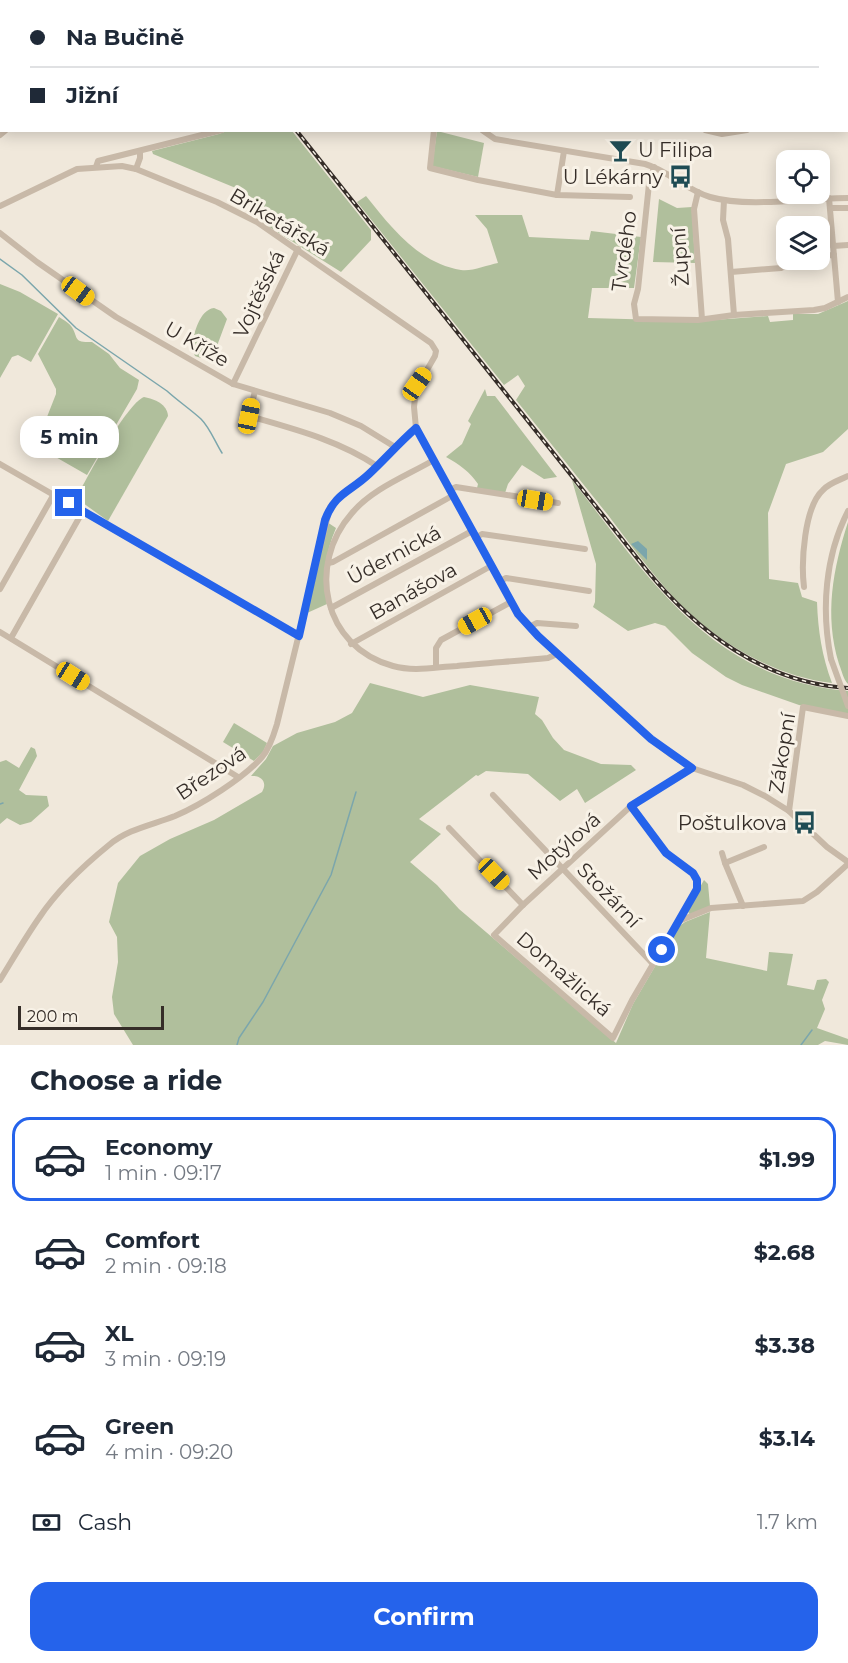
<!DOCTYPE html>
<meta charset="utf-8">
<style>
:root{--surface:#fff;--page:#f2f2f3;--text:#1f2937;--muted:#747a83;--line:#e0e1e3;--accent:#2563eb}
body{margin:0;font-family:Montserrat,sans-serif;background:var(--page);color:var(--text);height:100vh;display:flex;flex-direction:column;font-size:22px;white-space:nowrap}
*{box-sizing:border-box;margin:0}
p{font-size:20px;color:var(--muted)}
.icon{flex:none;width:33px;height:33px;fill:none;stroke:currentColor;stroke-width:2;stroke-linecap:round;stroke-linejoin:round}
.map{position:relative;height:1045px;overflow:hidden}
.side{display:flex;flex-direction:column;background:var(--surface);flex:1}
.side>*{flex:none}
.banner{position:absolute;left:0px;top:0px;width:849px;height:132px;box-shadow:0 3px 15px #0003;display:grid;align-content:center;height:132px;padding:0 30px;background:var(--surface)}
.buttons{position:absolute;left:776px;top:150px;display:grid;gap:12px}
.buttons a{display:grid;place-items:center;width:54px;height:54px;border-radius:12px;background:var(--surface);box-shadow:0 3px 15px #0003;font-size:30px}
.scale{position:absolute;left:18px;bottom:15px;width:146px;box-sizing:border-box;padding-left:6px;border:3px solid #352d28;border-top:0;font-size:16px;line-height:21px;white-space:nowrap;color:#352d28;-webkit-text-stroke:4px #f8f2e7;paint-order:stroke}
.end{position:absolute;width:27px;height:27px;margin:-14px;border:8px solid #2563eb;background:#fff;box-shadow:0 0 0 3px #fff}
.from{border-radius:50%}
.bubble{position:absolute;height:42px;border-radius:18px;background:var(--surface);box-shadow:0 3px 15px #0003;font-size:20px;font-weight:700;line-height:42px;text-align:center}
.car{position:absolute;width:18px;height:36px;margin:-18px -9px;border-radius:8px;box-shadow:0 0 4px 2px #0007;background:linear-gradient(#f5c518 24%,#345 0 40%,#f5c518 0 76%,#345 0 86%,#f5c518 0)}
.banner b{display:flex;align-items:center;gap:21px;height:57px;font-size:22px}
.banner b+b{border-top:2px solid var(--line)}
.banner i{width:15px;height:15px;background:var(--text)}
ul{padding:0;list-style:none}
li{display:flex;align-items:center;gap:18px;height:84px;margin:0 12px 9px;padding:0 18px;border:3px solid transparent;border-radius:18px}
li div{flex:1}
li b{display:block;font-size:22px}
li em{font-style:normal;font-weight:700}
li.current{border-color:var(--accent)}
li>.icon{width:54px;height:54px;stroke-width:1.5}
h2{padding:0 30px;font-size:27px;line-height:72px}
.pay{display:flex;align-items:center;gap:15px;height:66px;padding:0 30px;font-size:22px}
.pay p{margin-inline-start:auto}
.cta{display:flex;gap:12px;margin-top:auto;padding:12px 30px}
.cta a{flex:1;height:69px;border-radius:18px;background:var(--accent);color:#fff;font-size:24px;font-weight:700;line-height:69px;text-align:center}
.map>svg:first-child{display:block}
</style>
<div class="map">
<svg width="848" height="1045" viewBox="0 0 848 1045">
<rect width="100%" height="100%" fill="#f0e8db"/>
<g fill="#b0bf9c">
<path d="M 357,0 L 473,0 L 472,2 Z"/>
<path d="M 583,0 L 848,0 L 848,56 L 848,2 L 582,1 Z"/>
<path d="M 227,131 L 292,131 L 371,230 L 371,240 L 341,272 L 263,223 L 250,197 L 243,191 L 153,154 L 152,151 L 219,134 Z"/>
<path d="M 437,131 L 484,143 L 478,177 L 432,166 Z"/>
<path d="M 366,196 C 391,227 418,263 461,270 C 471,272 487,265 498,263 L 487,229 L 475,215 L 522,215 L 529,237 L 589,240 L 591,231 L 641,237 L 634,288 L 592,288 L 588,318 L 701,321 L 768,316 L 770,322 L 793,320 L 793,314 L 818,314 L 848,301 L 848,429 L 823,452 L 786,464 L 768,513 L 769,579 L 798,583 L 802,597 L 817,602 C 818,631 822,656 832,683 C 770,676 708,637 667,590 C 646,566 627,540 608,515 C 577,477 547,438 516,400 L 525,386 L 518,375 L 504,385 L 357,202 Z"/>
<path d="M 659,199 L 677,208 L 692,207 L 695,263 L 653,262 Z"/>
<path d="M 0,284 L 20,292 L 58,314 L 31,362 L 18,355 L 12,357 L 0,378 Z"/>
<path d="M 214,308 L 221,311 L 227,319 L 211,362 L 207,361 L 208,358 L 201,358 L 195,356 L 191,345 C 195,333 199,310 214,308 Z"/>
<path d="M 59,317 C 62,319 68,322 71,326 C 79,337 72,343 92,342 L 109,354 L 120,368 L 139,380 L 137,389 L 87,475 L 33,444 L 45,422 L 56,394 L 56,389 L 38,354 Z"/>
<path d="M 485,389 L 487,396 L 495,396 L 557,477 L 544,479 L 522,465 L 508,484 L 505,493 L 477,488 L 478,484 C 470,472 459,464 446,457 L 462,444 L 471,424 L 468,421 Z"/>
<path d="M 144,397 C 155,399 167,404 168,416 L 108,521 L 76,498 C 86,479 127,403 144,397 Z"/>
<path d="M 572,480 C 649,578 711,679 848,691 L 848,715 L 799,705 L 742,685 L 726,677 L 692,653 L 665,626 L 655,623 L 628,631 L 593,607 L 595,602 L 596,564 Z"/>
<path d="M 327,522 L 336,528 C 325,554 322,576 327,604 L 307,613 Z"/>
<path d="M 848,522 L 848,684 C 843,679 842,671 839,664 C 824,615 833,569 848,522 Z"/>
<path d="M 370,683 L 423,697 L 470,685 L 539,697 L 535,714 L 542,720 L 553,738 L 564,750 L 601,764 L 631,765 L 636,770 L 585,803 L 577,789 L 560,801 L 528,774 L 486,771 L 478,776 L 476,775 L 419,819 L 441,834 L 410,862 L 437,885 L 459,909 L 616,1043 L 633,1004 L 678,927 L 685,922 L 710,912 L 706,958 L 767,971 L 769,952 L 793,954 L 787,985 L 814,990 L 817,980 L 826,979 L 829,982 L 822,1000 L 825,1009 L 817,1028 L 848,1039 L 848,1045 L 825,1041 L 818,1045 L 133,1045 L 114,1014 L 112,997 L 118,962 L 117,937 L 109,922 L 118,883 L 140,856 L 170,839 L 214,820 L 262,792 C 268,782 261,775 251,776 L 266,759 L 273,746 L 297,733 L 335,722 L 352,713 Z"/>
<path d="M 234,723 L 267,743 L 263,752 L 254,761 L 223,742 Z"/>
<path d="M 31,747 L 35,749 L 37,756 L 19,790 L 26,795 L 47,796 L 49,806 L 31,822 L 20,825 L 7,818 L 0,824 L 0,762 L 6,760 L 19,768 Z"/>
<path d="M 704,880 L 708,884 L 710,906 L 690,915 L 687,910 Z"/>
</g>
<path fill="#7ba6ac" d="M 638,541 L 647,549 L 647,560 L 631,544 Z"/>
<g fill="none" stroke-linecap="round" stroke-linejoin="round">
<g stroke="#7ba6ac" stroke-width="1.5">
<path d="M 125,2 L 126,0"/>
<path d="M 0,259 L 22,275 L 76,328 L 167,391 C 178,401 190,409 201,419 C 210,428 215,442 222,453"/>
<path d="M 0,804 L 3,803"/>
<path d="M 237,1045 L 239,1038 L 263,1002 L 331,875 L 356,792"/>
<path d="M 801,1045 L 812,1030"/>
</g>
<g stroke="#c8b9a8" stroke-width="6">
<path d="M 47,0 L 50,2"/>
<path d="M 246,0 L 247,2"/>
<path d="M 345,0 L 348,2"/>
<path d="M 176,2 L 178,0"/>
<path d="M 475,2 L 475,0"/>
<path d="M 434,130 L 430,168 L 478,180 L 557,195 L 630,197"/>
<path d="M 482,130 L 495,139 L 645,164 C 669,171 686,190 710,197 C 748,208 808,198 848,198"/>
<path d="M 705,130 L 722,134 L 747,130"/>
<path d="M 0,135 L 6,130"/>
<path d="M 96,167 L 98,161 L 222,130"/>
<path d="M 654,167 L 649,184 L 638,289 L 634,304 L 636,319 L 698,320 L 734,315 L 814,310 L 825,308 L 848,297"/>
<path d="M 136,169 L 140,158 L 140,152"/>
<path d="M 698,192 L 694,209 L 702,319"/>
<path d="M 557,195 L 564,151"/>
<path d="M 829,198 L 838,302"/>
<path d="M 724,200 L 723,220 L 728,239 L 734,315"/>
<path d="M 0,206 L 77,169 L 122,166 L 136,169 L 217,202 L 257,222 L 431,343 L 436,351 L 435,356 L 416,389 L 414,407 L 416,428 L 518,614 L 538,636 L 651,739 L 670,754 L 692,768 L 743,785 L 765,796 L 789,811 L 827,847 L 848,862"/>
<path d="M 830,208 L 848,208"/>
<path d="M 0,233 L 37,262 L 116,317 L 233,384 L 330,413 L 361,426 L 395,447"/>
<path d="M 833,246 L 848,245"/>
<path d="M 819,256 L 834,255"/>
<path d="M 731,272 L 781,268 L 800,260"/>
<path d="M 233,384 L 298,249"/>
<path d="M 255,391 L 249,416 C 294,429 338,440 377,466"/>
<path d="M 432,461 C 406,476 372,489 352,513 C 306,565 323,647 393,666 C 414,672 436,667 457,666 C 487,663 518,661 548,658 L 557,654"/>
<path d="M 0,464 L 299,636"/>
<path d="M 449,490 L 456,487 L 558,503"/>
<path d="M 475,538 L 482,534 L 585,549"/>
<path d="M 328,563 L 333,562 L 452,496"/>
<path d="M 500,581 L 506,578 L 589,591"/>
<path d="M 804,587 C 801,563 804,507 823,490 C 829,483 840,480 848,476"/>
<path d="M 0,589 L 54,494"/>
<path d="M 331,608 L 472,531"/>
<path d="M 529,627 L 537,623 L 576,626"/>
<path d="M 0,632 L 238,777"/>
<path d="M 11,638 L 83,511"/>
<path d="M 351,644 L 491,566"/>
<path d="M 831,659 C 821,610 825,556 848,511"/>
<path d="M 436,667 L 436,648 L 441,640 L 511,602"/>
<path d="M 493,795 L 653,964"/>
<path d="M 631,806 L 666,853 L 693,873 L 697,880 L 697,889 L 632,1000 L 613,1038 L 494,935 L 523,905 L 631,806 L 692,768"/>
<path d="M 789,811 L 803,707 L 848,716"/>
<path d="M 449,828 L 523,905"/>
<path d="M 722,853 L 725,863"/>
<path d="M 743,906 L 725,863 L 764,847"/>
<path d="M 679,921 L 711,908 L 803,901 L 817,892 L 848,864"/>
<path d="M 0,980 C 13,959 25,938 39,918 C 57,891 83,866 109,845 C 128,829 152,825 175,816 C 201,805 244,778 262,757 C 270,748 274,734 277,724 L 330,507 L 342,494 L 367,476 L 416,428"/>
</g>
<defs>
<g id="rail">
<path d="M 73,0 L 76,2"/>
<path d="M 296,130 L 645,568 C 696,631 764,683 848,688"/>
</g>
</defs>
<use href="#rail" stroke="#352d28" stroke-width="4"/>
<use href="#rail" stroke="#f8f2e7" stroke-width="1.5" stroke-dasharray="4.5" stroke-linecap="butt"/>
<path stroke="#c8b9a8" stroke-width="6" d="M 831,659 L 848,706"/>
</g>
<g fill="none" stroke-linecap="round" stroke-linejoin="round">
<path stroke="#2563eb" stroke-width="8" d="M 69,503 L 299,636 L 325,520 C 335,493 350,492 369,474 C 385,459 399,443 416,428 L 518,614 L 538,636 L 651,739 L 692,768 L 631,806 L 666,853 L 693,873 L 697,880 L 697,889 L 662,950"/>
</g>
<defs>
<symbol id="bar-bare" viewBox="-9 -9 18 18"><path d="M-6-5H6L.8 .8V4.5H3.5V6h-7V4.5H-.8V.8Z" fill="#1f4c54" stroke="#f8f2e7" stroke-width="2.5" paint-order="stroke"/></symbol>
<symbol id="bus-bare" viewBox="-9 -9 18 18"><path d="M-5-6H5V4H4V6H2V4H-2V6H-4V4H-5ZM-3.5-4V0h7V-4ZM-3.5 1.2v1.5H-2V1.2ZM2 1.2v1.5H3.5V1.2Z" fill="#1f4c54" stroke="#f8f2e7" stroke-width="2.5" paint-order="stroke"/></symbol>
</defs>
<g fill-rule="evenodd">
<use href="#bar-bare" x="604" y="134" width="33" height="33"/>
<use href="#bus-bare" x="664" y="160" width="33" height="33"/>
<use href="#bus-bare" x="788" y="806" width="33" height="33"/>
</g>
<g text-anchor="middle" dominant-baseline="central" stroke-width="6" stroke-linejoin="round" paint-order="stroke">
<g font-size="20" fill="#352d28" stroke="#f8f2e7" text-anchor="end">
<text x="638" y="150" text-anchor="start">U Filipa</text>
<text x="663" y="177">U Lékárny</text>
<text x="787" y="823">Poštulkova</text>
</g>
<g font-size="20" fill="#352d28" stroke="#f8f2e7">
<text transform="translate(280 222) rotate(31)">Briketářská</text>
<text transform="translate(624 251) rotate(-82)">Tvrdého</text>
<text transform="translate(680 257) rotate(-94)">Župní</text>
<text transform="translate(259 294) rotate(-65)">Vojtěšská</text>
<text transform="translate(197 344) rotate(30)">U Kříže</text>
<text transform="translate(394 555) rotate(-28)">Údernická</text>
<text transform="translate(413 591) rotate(-29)">Banášova</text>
<text transform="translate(782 753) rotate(-81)">Zákopní</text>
<text transform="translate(211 773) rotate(-34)">Březová</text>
<text transform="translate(564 846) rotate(-42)">Motýlová</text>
<text transform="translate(609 895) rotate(46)">Stožární</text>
<text transform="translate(564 974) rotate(41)">Domažlická</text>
</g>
</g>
</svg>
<div class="buttons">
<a><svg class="icon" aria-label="locate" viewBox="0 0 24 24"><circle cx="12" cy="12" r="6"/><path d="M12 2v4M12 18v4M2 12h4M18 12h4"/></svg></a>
<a><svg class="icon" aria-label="layers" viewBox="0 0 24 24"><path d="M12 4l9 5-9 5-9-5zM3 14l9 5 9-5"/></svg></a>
</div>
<div class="scale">200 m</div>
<i class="end from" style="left:662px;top:950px"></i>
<i class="end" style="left:69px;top:503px"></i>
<div class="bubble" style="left:20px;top:416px;width:99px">5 min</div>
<i class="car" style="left:78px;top:291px;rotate:126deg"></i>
<i class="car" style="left:417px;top:384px;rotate:35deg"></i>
<i class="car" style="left:249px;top:416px;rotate:12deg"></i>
<i class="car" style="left:535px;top:500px;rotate:99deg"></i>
<i class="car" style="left:475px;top:621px;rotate:241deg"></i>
<i class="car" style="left:73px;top:676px;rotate:122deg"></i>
<i class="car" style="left:494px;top:874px;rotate:136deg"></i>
<div class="banner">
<b><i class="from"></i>Na Bučině</b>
<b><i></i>Jižní</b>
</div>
</div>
<section class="side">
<h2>Choose a ride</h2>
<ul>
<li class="current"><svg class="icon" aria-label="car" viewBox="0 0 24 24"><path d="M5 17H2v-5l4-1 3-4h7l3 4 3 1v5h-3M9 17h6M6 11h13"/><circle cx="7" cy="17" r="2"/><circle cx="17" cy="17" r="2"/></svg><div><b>Economy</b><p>1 min · 09:17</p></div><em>$1.99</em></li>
<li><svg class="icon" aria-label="car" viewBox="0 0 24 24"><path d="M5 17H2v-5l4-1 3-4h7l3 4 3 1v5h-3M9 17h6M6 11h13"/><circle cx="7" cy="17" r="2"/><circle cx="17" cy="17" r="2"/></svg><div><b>Comfort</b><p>2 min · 09:18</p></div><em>$2.68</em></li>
<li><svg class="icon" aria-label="car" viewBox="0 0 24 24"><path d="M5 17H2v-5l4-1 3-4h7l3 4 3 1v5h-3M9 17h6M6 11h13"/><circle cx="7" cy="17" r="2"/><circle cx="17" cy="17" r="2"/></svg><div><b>XL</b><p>3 min · 09:19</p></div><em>$3.38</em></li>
<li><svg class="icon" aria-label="car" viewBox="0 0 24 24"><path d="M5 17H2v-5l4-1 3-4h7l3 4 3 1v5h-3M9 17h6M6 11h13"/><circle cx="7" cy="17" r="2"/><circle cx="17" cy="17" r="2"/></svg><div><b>Green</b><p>4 min · 09:20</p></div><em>$3.14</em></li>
</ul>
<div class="pay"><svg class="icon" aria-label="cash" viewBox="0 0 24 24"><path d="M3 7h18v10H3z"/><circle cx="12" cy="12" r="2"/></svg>Cash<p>1.7 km</p></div>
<div class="cta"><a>Confirm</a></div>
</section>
